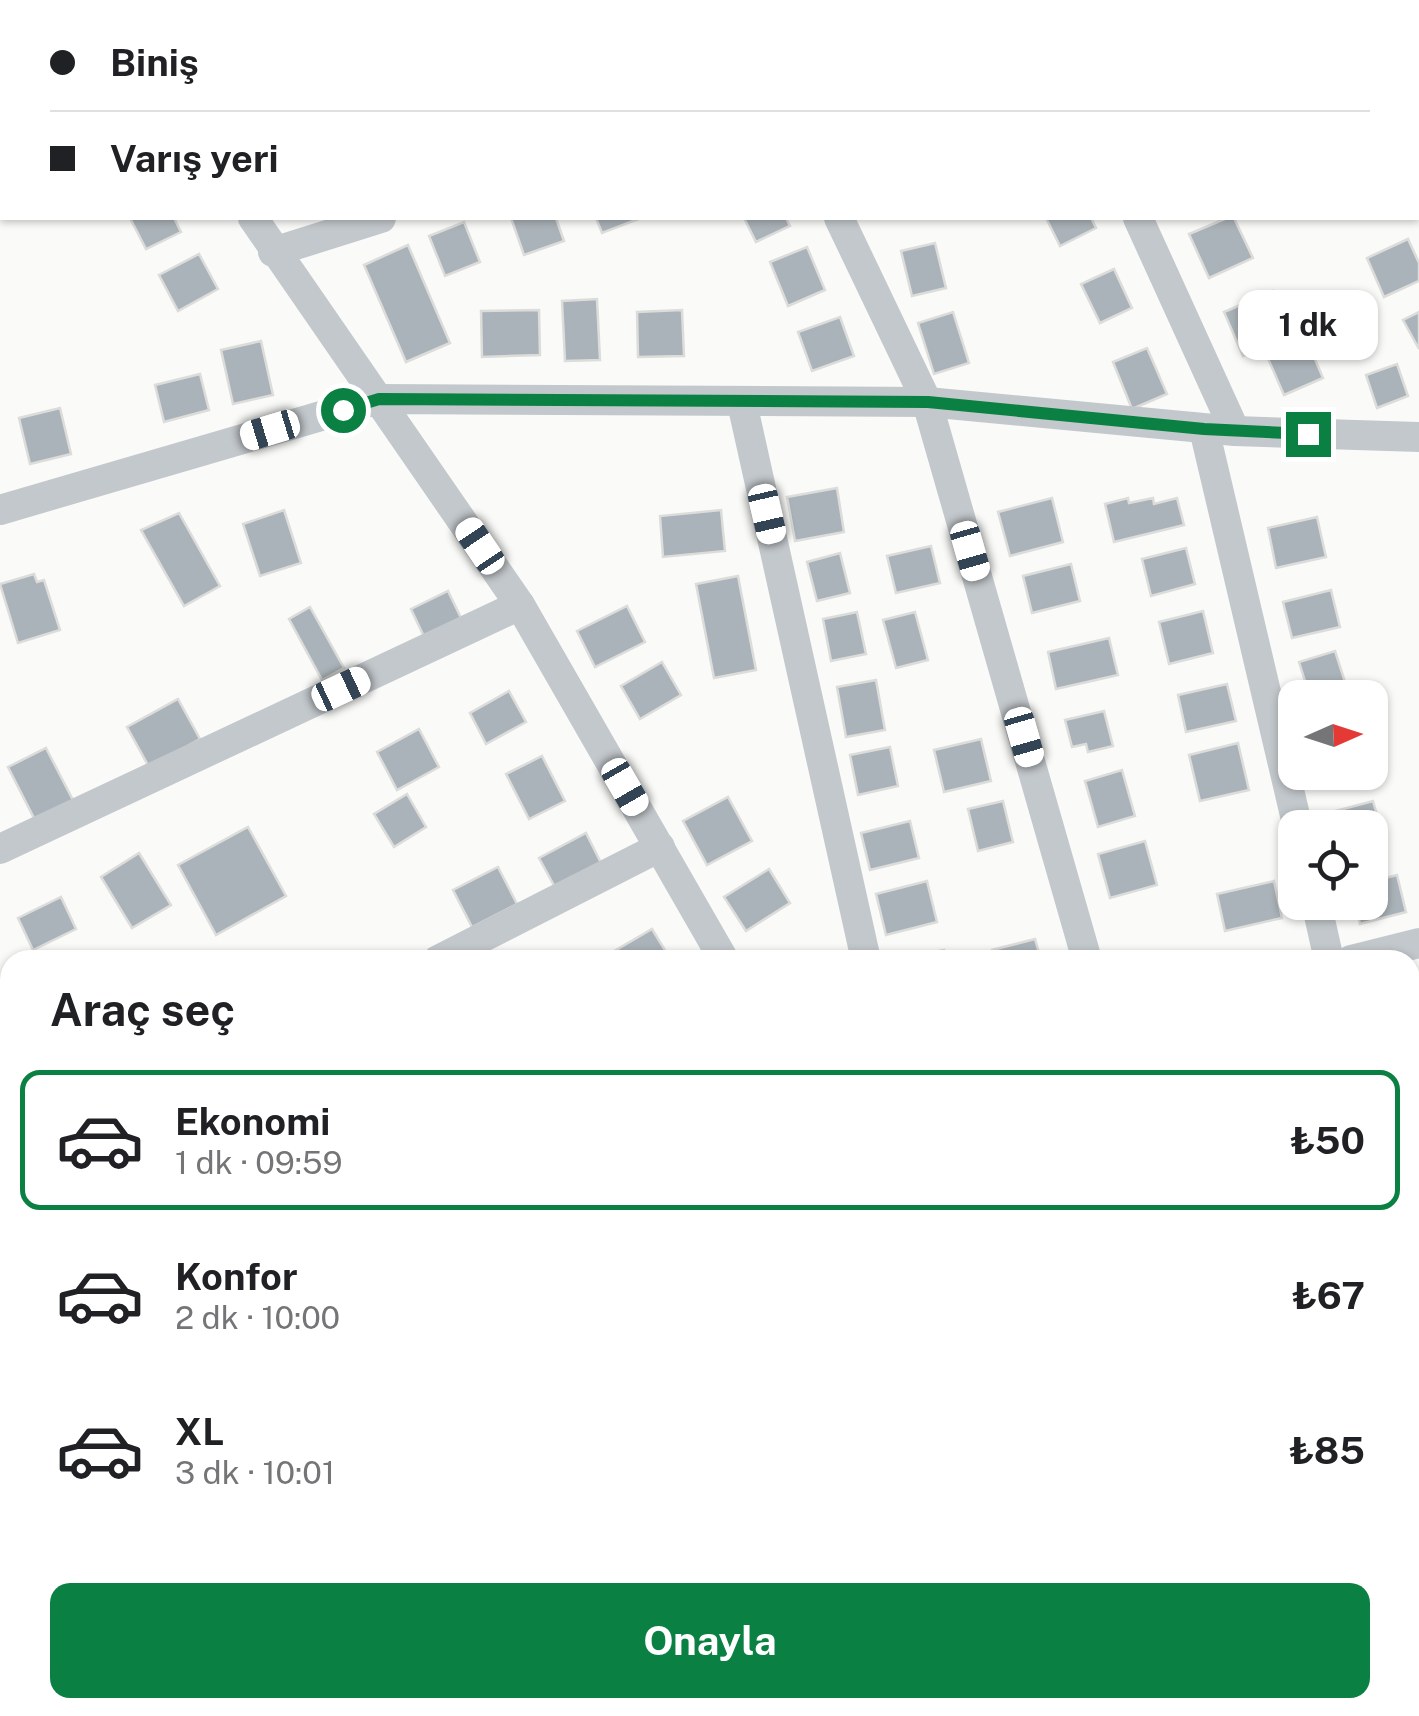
<!DOCTYPE html>
<html lang="tr">
<meta charset="utf-8">
<style>
:root{--surface:#fff;--page:#f2f2f2;--text:#202124;--muted:#757577;--line:#e0e0e0;--accent:#0b8043}
body{margin:0;font-family:"Public Sans",sans-serif;background:var(--page);color:var(--text);height:100vh;display:flex;flex-direction:column;font-size:38px;white-space:nowrap}
*{box-sizing:border-box;margin:0}
p{font-size:32px;color:var(--muted)}
.icon{flex:none;width:55px;height:55px;fill:none;stroke:currentColor;stroke-width:2;stroke-linecap:round;stroke-linejoin:round}
.map{position:relative;flex:1;overflow:hidden}
.drawer{position:absolute;left:0px;top:950px;width:1420px;height:768px;display:flex;flex-direction:column;background:var(--surface);border-radius:30px 30px 0 0;box-shadow:0 2px 8px #0004}
.drawer>*{flex:none}
.banner{position:absolute;left:0px;top:0px;width:1420px;height:220px;box-shadow:0 2px 8px #0004;display:grid;align-content:center;height:220px;padding:0 50px;background:var(--surface)}
.needle{width:65px;rotate:87deg}
.fabs{position:absolute;left:1278px;top:680px;display:grid;gap:20px}
.fabs a{display:grid;place-items:center;width:110px;height:110px;border-radius:20px;background:var(--surface);box-shadow:0 2px 8px #0004;font-size:50px}
.end{position:absolute;width:45px;height:45px;margin:-22px;border:12px solid #0b8043;background:#fff;box-shadow:0 0 0 5px #fff}
.from{border-radius:50%}
.bubble{position:absolute;height:70px;border-radius:20px;background:var(--surface);box-shadow:0 2px 8px #0004;font-size:32px;font-weight:700;line-height:70px;text-align:center}
.car{position:absolute;width:30px;height:60px;margin:-30px -15px;border-radius:12px;box-shadow:0 0 8px 2px #0007;background:linear-gradient(#fff 24%,#345 0 40%,#fff 0 76%,#345 0 86%,#fff 0)}
.banner b{display:flex;align-items:center;gap:35px;height:95px;font-size:38px}
.banner b+b{border-top:2px solid var(--line)}
.banner i{width:25px;height:25px;background:var(--text)}
ul{padding:0;list-style:none}
li{display:flex;align-items:center;gap:30px;height:140px;margin:0 20px 15px;padding:0 30px;border:5px solid transparent;border-radius:20px}
li div{flex:1}
li b{display:block;font-size:38px}
li em{font-style:normal;font-weight:700}
li.active{border-color:var(--accent)}
li>.icon{width:90px;height:90px;stroke-width:1.5}
h2{padding:0 50px;font-size:45px;line-height:120px}
.primary-button{display:flex;gap:20px;margin-top:auto;padding:20px 50px}
.primary-button a{flex:1;height:115px;border-radius:20px;background:var(--accent);color:#fff;font-size:40px;font-weight:700;line-height:115px;text-align:center}
.map>svg:first-child{display:block}
</style>
<div class="map">
<svg width="1419" height="1716" viewBox="0 0 1419 1716">
<rect width="100%" height="100%" fill="#fafaf8"/>
<g fill="#aab3b9" stroke="#dcdcda" stroke-width="2.5">
<path d="M 130,218 L 174,218 L 181,232 L 146,249 Z"/>
<path d="M 511,218 L 556,218 L 564,241 L 524,255 Z"/>
<path d="M 596,218 L 641,218 L 602,233 Z"/>
<path d="M 744,218 L 786,218 L 790,226 L 756,242 Z"/>
<path d="M 1046,218 L 1091,218 L 1096,228 L 1060,246 Z"/>
<path d="M 1227,218 L 1234,218 L 1253,258 L 1209,278 L 1189,234 Z"/>
<path d="M 464,222 L 480,262 L 445,276 L 429,236 Z"/>
<path d="M 1408,239 L 1419,263 L 1419,281 L 1384,297 L 1367,258 Z"/>
<path d="M 935,243 L 946,288 L 912,296 L 901,251 Z"/>
<path d="M 408,245 L 450,343 L 406,362 L 364,265 Z"/>
<path d="M 807,247 L 825,290 L 788,306 L 770,262 Z"/>
<path d="M 199,254 L 218,289 L 178,311 L 159,275 Z"/>
<path d="M 1114,269 L 1132,308 L 1100,323 L 1081,284 Z"/>
<path d="M 1273,291 L 1292,335 L 1243,356 L 1224,312 Z"/>
<path d="M 597,299 L 600,360 L 565,361 L 562,301 Z"/>
<path d="M 539,310 L 540,355 L 482,357 L 481,311 Z"/>
<path d="M 682,310 L 684,356 L 638,357 L 637,312 Z"/>
<path d="M 953,312 L 969,363 L 934,374 L 918,323 Z"/>
<path d="M 1419,312 L 1419,349 L 1403,320 Z"/>
<path d="M 840,317 L 854,356 L 812,371 L 798,332 Z"/>
<path d="M 1306,338 L 1323,378 L 1284,395 L 1266,354 Z"/>
<path d="M 261,341 L 273,395 L 233,404 L 221,350 Z"/>
<path d="M 1147,348 L 1167,394 L 1132,409 L 1113,362 Z"/>
<path d="M 1397,364 L 1408,396 L 1377,408 L 1366,375 Z"/>
<path d="M 200,374 L 209,410 L 164,422 L 155,385 Z"/>
<path d="M 60,408 L 71,454 L 30,464 L 19,418 Z"/>
<path d="M 837,488 L 844,532 L 795,541 L 787,497 Z"/>
<path d="M 1052,498 L 1063,542 L 1010,556 L 998,512 Z"/>
<path d="M 1128,498 L 1129,503 L 1153,498 L 1154,504 L 1177,498 L 1184,525 L 1114,542 L 1105,504 Z"/>
<path d="M 284,510 L 301,563 L 260,576 L 243,524 Z"/>
<path d="M 721,510 L 725,551 L 663,557 L 660,516 Z"/>
<path d="M 179,513 L 220,586 L 184,606 L 141,530 Z"/>
<path d="M 1317,517 L 1326,557 L 1276,568 L 1268,528 Z"/>
<path d="M 931,546 L 940,583 L 896,593 L 887,556 Z"/>
<path d="M 1186,548 L 1195,584 L 1151,596 L 1142,559 Z"/>
<path d="M 840,553 L 850,593 L 817,601 L 807,562 Z"/>
<path d="M 1071,564 L 1080,601 L 1032,613 L 1023,576 Z"/>
<path d="M 34,574 L 37,582 L 44,580 L 60,630 L 18,643 L 0,584 Z"/>
<path d="M 738,576 L 756,670 L 714,678 L 696,584 Z"/>
<path d="M 1331,590 L 1340,627 L 1292,638 L 1283,602 Z"/>
<path d="M 448,591 L 463,622 L 426,641 L 411,609 Z"/>
<path d="M 627,606 L 645,642 L 595,667 L 577,631 Z"/>
<path d="M 310,607 L 344,668 L 322,680 L 289,619 Z"/>
<path d="M 1203,611 L 1213,653 L 1169,664 L 1159,622 Z"/>
<path d="M 857,612 L 866,654 L 831,661 L 823,619 Z"/>
<path d="M 915,612 L 928,660 L 896,668 L 883,620 Z"/>
<path d="M 1109,638 L 1118,675 L 1056,689 L 1048,652 Z"/>
<path d="M 1335,651 L 1346,685 L 1310,697 L 1299,662 Z"/>
<path d="M 662,662 L 681,695 L 640,719 L 621,686 Z"/>
<path d="M 876,680 L 885,730 L 846,737 L 837,687 Z"/>
<path d="M 1227,684 L 1236,721 L 1186,732 L 1178,695 Z"/>
<path d="M 509,691 L 526,722 L 486,744 L 470,713 Z"/>
<path d="M 178,699 L 200,739 L 149,767 L 127,727 Z"/>
<path d="M 1104,711 L 1113,746 L 1088,752 L 1086,744 L 1072,747 L 1065,720 Z"/>
<path d="M 419,729 L 439,767 L 397,790 L 377,752 Z"/>
<path d="M 981,739 L 991,781 L 944,792 L 934,750 Z"/>
<path d="M 1238,743 L 1249,790 L 1200,801 L 1189,755 Z"/>
<path d="M 890,747 L 898,786 L 858,795 L 850,755 Z"/>
<path d="M 46,748 L 75,804 L 37,824 L 8,767 Z"/>
<path d="M 542,756 L 565,801 L 529,819 L 506,774 Z"/>
<path d="M 1122,770 L 1135,816 L 1098,827 L 1085,781 Z"/>
<path d="M 407,794 L 426,827 L 394,847 L 374,814 Z"/>
<path d="M 728,797 L 752,841 L 707,865 L 683,821 Z"/>
<path d="M 1003,801 L 1013,842 L 978,851 L 968,809 Z"/>
<path d="M 1373,801 L 1385,844 L 1370,848 L 1370,828 L 1336,828 L 1332,812 Z"/>
<path d="M 910,821 L 919,858 L 870,870 L 861,833 Z"/>
<path d="M 248,827 L 286,896 L 216,935 L 178,865 Z"/>
<path d="M 586,833 L 602,865 L 556,889 L 539,858 Z"/>
<path d="M 1145,841 L 1157,885 L 1110,898 L 1098,854 Z"/>
<path d="M 139,853 L 171,905 L 132,928 L 101,877 Z"/>
<path d="M 498,867 L 517,904 L 472,927 L 453,890 Z"/>
<path d="M 769,869 L 790,903 L 746,931 L 724,897 Z"/>
<path d="M 1397,875 L 1406,912 L 1360,924 L 1355,902 L 1370,902 L 1370,882 Z"/>
<path d="M 927,881 L 937,922 L 886,935 L 876,894 Z"/>
<path d="M 1274,881 L 1282,918 L 1225,931 L 1217,894 Z"/>
<path d="M 61,897 L 76,929 L 33,950 L 18,918 Z"/>
<path d="M 652,929 L 671,960 L 615,960 L 611,953 Z"/>
<path d="M 1035,939 L 1041,960 L 994,960 L 992,950 Z"/>
<path d="M 944,950 L 946,960 L 895,959 Z"/>
<path d="M 1419,1004 L 1419,1061 L 1410,1063 L 1410,1006 Z"/>
<path d="M 1413,1266 L 1419,1317 L 1410,1319 L 1410,1267 Z"/>
<path d="M 1419,1360 L 1419,1412 L 1410,1414 L 1410,1362 Z"/>
<path d="M 1419,1619 L 1419,1676 L 1410,1677 L 1410,1621 Z"/>
<path d="M 157,1708 L 199,1708 L 206,1716 L 147,1716 Z"/>
<path d="M 413,1708 L 458,1708 L 445,1716 L 419,1716 Z"/>
<path d="M 702,1708 L 726,1708 L 729,1716 L 682,1716 Z"/>
</g>
<g fill="none" stroke-linecap="round" stroke-linejoin="round">
<g stroke="#c3c8cc" stroke-width="30">
<path d="M 123,0 L 125,2"/>
<path d="M 733,0 L 735,2"/>
<path d="M 1041,0 L 1042,2"/>
<path d="M 1359,0 L 1360,2"/>
<path d="M 962,2 L 969,0"/>
<path d="M 1418,119 L 1419,122"/>
<path d="M 253,218 L 520,605 L 724,960"/>
<path d="M 839,218 L 927,402 L 1087,960"/>
<path d="M 1138,218 L 1235,431"/>
<path d="M 273,252 L 381,218"/>
<path d="M 742,403 L 866,960"/>
<path d="M 1204,429 L 1298,828"/>
<path d="M 0,510 L 379,399 L 927,402 L 1235,431 L 1419,437"/>
<path d="M 0,849 L 520,605"/>
<path d="M 1316,902 L 1329,960"/>
<path d="M 438,960 L 660,847"/>
<path d="M 1351,960 L 1419,943"/>
<path d="M 0,1046 L 10,1054"/>
<path d="M 1410,1070 L 1419,1068"/>
<path d="M 1410,1195 L 1419,1193"/>
<path d="M 0,1409 L 10,1418"/>
<path d="M 1410,1433 L 1419,1430"/>
<path d="M 0,1574 L 10,1569"/>
<path d="M 1410,1690 L 1419,1688"/>
<path d="M 282,1708 L 290,1716"/>
<path d="M 821,1708 L 833,1716"/>
<path d="M 1145,1708 L 1151,1716"/>
<path d="M 247,1716 L 257,1708"/>
<path d="M 858,1716 L 874,1708"/>
<path d="M 1262,1716 L 1309,1708"/>
</g>
</g>
<g fill="none" stroke-linecap="round" stroke-linejoin="round">
<path stroke="#0b8043" stroke-width="12" d="M 343,410 L 379,399 L 928,402 L 1204,429 L 1308,434"/>
</g>
</svg>
<div class="fabs">
<a><svg class="needle" viewBox="-14 -14 28 28"><path d="M0-13l5 13h-10z" fill="#e53935"/><path d="M0 13l5-13h-10z" fill="#757577"/></svg></a>
<a><svg class="icon" aria-label="locate" viewBox="0 0 24 24"><circle cx="12" cy="12" r="6"/><path d="M12 2v4M12 18v4M2 12h4M18 12h4"/></svg></a>
</div>
<i class="end from" style="left:343px;top:410px"></i>
<i class="end" style="left:1308px;top:434px"></i>
<div class="bubble" style="left:1238px;top:290px;width:140px">1 dk</div>
<i class="car" style="left:270px;top:430px;rotate:253deg"></i>
<i class="car" style="left:767px;top:514px;rotate:167deg"></i>
<i class="car" style="left:480px;top:546px;rotate:326deg"></i>
<i class="car" style="left:970px;top:551px;rotate:164deg"></i>
<i class="car" style="left:341px;top:689px;rotate:65deg"></i>
<i class="car" style="left:1024px;top:737px;rotate:164deg"></i>
<i class="car" style="left:625px;top:787px;rotate:150deg"></i>
<div class="banner">
<b><i class="from"></i>Biniş</b>
<b><i></i>Varış yeri</b>
</div>
<section class="drawer">
<h2>Araç seç</h2>
<ul>
<li class="active"><svg class="icon" aria-label="car" viewBox="0 0 24 24"><path d="M5 17H2v-5l4-1 3-4h7l3 4 3 1v5h-3M9 17h6M6 11h13"/><circle cx="7" cy="17" r="2"/><circle cx="17" cy="17" r="2"/></svg><div><b>Ekonomi</b><p>1 dk · 09:59</p></div><em>₺50</em></li>
<li><svg class="icon" aria-label="car" viewBox="0 0 24 24"><path d="M5 17H2v-5l4-1 3-4h7l3 4 3 1v5h-3M9 17h6M6 11h13"/><circle cx="7" cy="17" r="2"/><circle cx="17" cy="17" r="2"/></svg><div><b>Konfor</b><p>2 dk · 10:00</p></div><em>₺67</em></li>
<li><svg class="icon" aria-label="car" viewBox="0 0 24 24"><path d="M5 17H2v-5l4-1 3-4h7l3 4 3 1v5h-3M9 17h6M6 11h13"/><circle cx="7" cy="17" r="2"/><circle cx="17" cy="17" r="2"/></svg><div><b>XL</b><p>3 dk · 10:01</p></div><em>₺85</em></li>
</ul>
<div class="primary-button"><a>Onayla</a></div>
</section>
</div>
